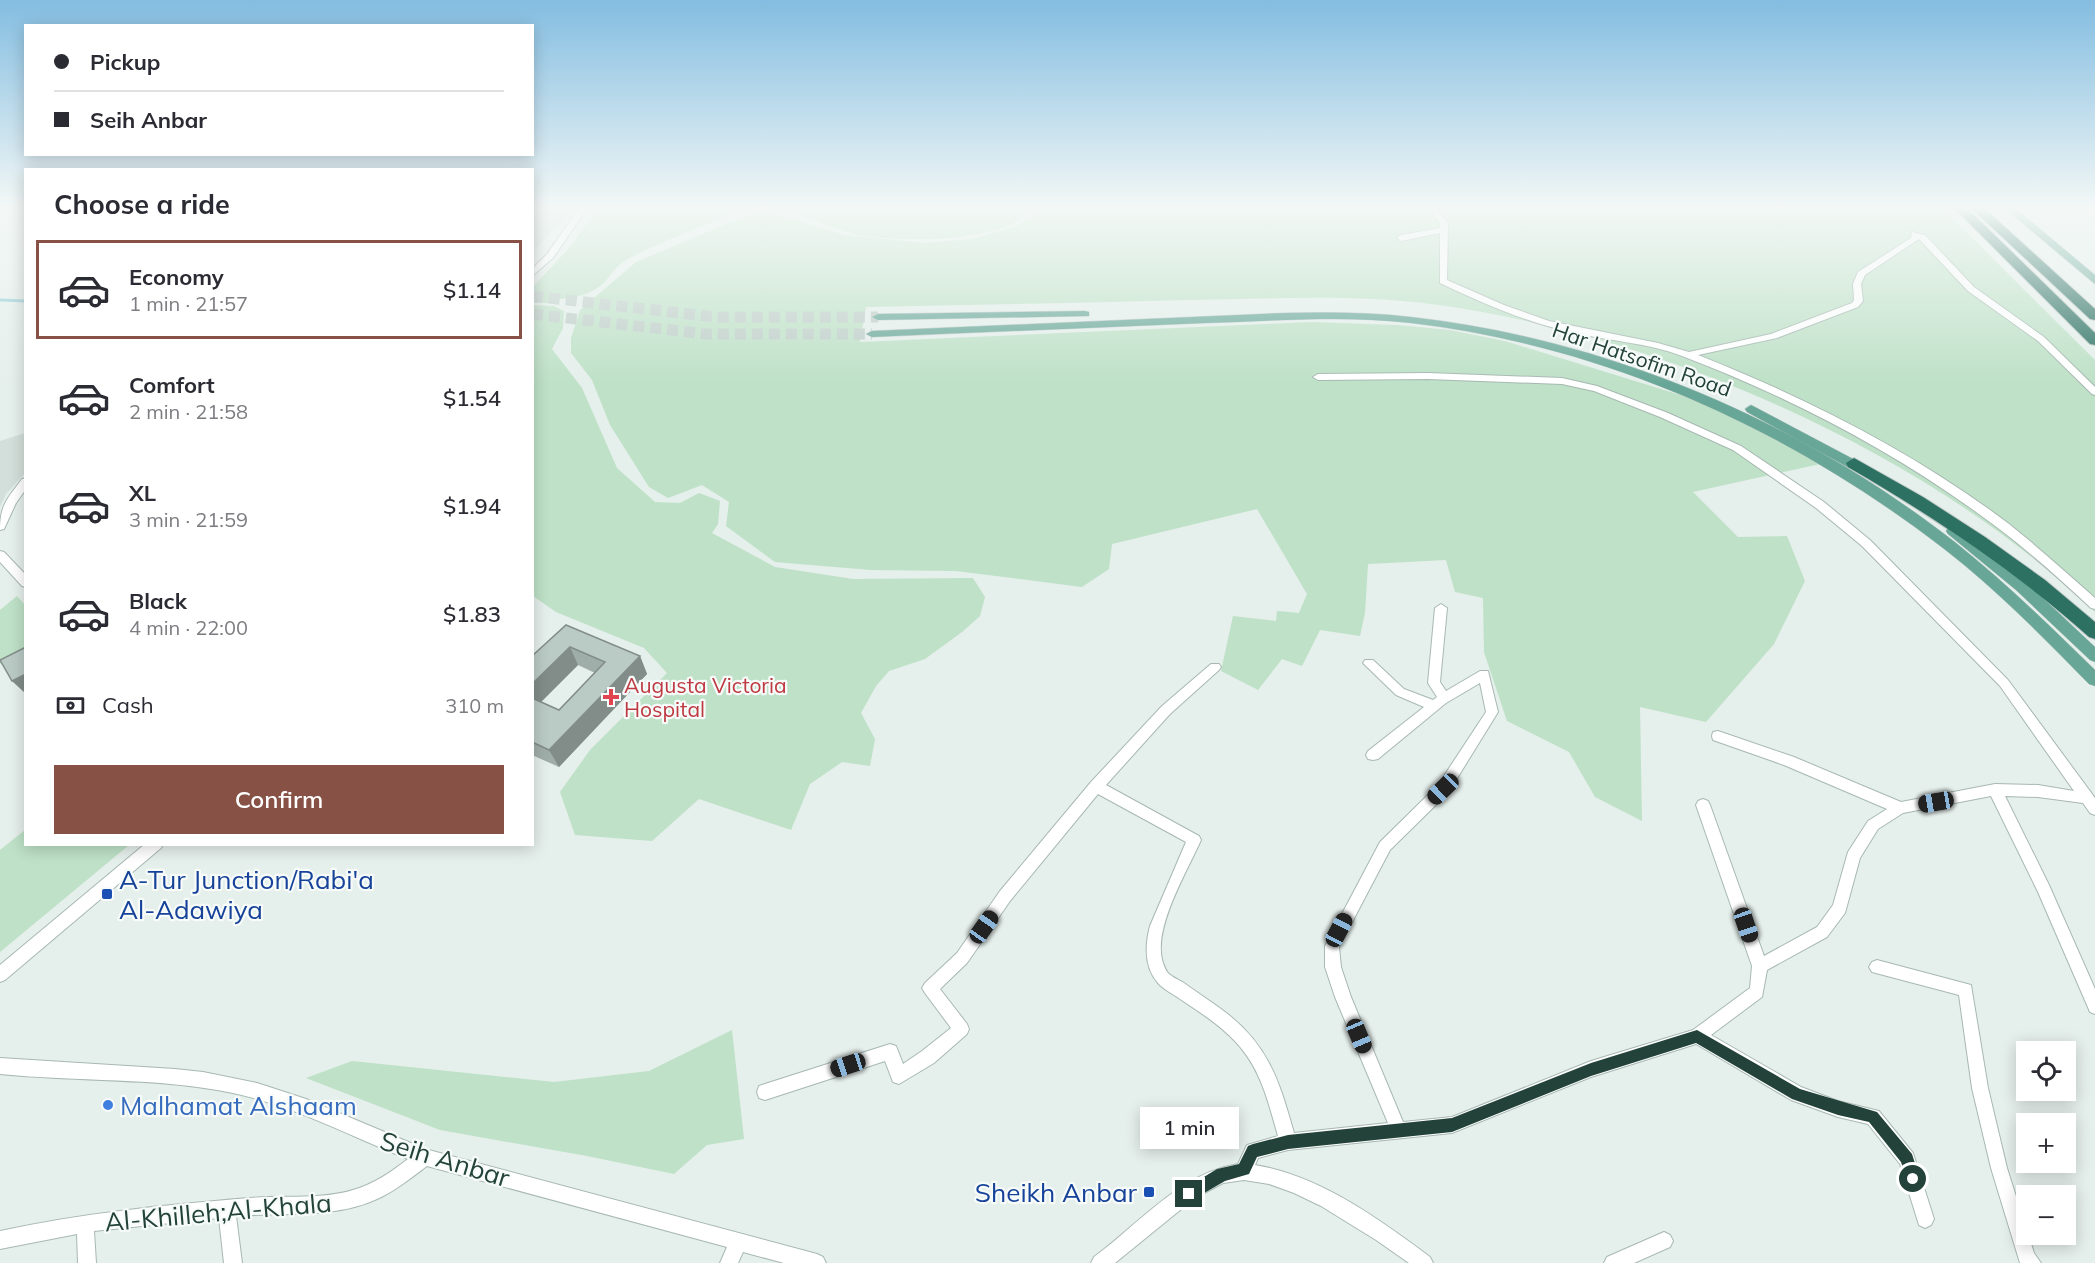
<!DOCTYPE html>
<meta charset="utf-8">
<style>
:root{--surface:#fff;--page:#f7f7f7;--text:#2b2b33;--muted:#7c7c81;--line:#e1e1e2;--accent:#875245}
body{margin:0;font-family:Mulish,sans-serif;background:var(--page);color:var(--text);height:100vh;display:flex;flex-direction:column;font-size:22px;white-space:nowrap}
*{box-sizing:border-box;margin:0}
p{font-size:20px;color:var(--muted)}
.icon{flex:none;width:33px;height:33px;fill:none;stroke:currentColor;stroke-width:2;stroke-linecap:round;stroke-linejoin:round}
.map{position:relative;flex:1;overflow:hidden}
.drawer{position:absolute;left:24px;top:168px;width:510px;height:678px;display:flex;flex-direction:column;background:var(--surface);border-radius:0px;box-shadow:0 3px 15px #0003}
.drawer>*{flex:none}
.hud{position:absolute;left:24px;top:24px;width:510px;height:132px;border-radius:0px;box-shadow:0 3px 15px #0003;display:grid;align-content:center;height:132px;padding:0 30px;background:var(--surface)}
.buttons{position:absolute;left:2016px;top:1041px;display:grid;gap:12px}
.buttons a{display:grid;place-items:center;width:60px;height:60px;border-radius:0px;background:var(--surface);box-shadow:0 3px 15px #0003;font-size:30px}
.end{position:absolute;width:27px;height:27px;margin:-14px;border:8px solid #23433a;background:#fff;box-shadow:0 0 0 3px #fff}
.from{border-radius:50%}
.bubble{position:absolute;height:42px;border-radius:0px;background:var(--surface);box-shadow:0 3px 15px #0003;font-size:20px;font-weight:600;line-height:42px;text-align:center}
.car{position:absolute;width:18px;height:36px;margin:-18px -9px;border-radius:8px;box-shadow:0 0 4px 2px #0007;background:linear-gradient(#222 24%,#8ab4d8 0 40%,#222 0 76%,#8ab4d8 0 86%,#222 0)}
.hud b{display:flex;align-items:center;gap:21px;height:57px;font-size:22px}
.hud b+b{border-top:2px solid var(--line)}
.hud i{width:15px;height:15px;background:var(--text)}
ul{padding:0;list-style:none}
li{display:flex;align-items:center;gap:18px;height:99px;margin:0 12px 9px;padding:0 18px;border:3px solid transparent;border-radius:0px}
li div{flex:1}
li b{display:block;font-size:22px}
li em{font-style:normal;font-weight:600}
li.on{border-color:var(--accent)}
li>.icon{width:54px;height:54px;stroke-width:1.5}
h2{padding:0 30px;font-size:27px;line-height:72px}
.pay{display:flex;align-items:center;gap:15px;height:66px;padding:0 30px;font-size:22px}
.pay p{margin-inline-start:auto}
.cta{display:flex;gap:12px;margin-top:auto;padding:12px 30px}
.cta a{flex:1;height:69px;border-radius:0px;background:var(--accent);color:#fff;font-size:24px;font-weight:600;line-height:69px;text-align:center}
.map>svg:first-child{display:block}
</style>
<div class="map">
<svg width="2095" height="1263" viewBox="0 0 2095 1263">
<rect width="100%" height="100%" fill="#e5efeb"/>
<g fill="#d3dfda">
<path d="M 533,207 L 575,207 L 533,252 L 532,207 Z"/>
<path d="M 25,433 L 25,473 L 6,494 L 0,507 L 0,441 Z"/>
</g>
<g fill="#bee1c7">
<path d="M 599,207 L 1033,207 C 1010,245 889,243 850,233 C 826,226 782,206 758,208 C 739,209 644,249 626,260 C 616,266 611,275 604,283 C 592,294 572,299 557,299 L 554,303 L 533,303 L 533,287 L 570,247 Z"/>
<path d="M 1042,207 L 1941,207 L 2095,360 L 2095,612 C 1927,451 1660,334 1431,304 C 1350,294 1268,299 1188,300 C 1080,303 973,305 866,307 L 860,342 L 1312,322 L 1398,325 L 1450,330 L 1505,341 L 1716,406 L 1820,464 L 1693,492 L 1738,537 L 1787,536 L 1805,581 L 1774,644 L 1706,722 L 1640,707 L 1642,821 L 1595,797 L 1569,752 L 1507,721 L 1484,652 L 1483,598 L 1455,592 L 1446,560 L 1368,564 L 1365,613 L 1360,636 L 1320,630 L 1302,666 L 1282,659 L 1258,690 L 1221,671 L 1233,616 L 1276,621 L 1277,611 L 1299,613 L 1307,594 L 1257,509 L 1112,544 L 1109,569 L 1082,587 L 956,571 L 871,570 L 775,562 L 726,526 L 729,502 L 702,485 L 668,498 L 649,487 L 610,425 L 592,380 L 571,353 L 571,338 L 580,310 L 636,262 L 760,210 L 845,235 L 925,243 L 972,239 L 1018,226 Z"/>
<path d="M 533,305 L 554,306 L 564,311 L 563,328 L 552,349 L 582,388 L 617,468 L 655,502 L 680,503 L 699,493 L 720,501 L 718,524 L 712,533 L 775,567 L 853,579 L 973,578 L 985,597 L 980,616 L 962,632 L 925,659 L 889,671 L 876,686 L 861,713 L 875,739 L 870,766 L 842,762 L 810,784 L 791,830 L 699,799 L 652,841 L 575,835 L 560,792 L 590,750 L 667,673 L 644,648 L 556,612 L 533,596 Z"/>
<path d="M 17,596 L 25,605 L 25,650 L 0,664 L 0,610 Z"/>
<path d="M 25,830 L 26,844 L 129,845 L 0,952 L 0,850 Z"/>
<path d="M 732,1030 L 744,1139 L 707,1145 L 674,1174 L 587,1156 L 440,1130 L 306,1078 L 352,1061 L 554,1082 L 649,1071 Z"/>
</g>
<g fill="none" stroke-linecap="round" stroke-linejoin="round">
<path stroke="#8ccad6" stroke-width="3" d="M 0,300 L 26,301"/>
<g stroke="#becdc8" stroke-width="11" stroke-dasharray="11 6" stroke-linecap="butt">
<path d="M 532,296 L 715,317 L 878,317"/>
<path d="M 532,314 L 706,334 L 872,334"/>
</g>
<defs>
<g id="minor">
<path d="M 580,207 L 588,207 L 553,258 L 532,276 L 532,269 L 547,254 Z"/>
<path d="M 1427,207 L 1435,207 L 1448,223 L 1447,280 L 1504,305 L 1549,321 L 1658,343 L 1689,352 L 1771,334 L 1852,303 L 1854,300 L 1853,284 L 1858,272 L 1911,238 L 1912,232 L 1925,235 L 1974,287 L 2044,337 L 2095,387 L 2095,395 L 2092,394 L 2038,341 L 1968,291 L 1919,239 L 1865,275 L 1861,284 L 1863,301 L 1858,307 L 1777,338 L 1698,355 C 1809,399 1914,452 2009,524 C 2039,548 2067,573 2095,598 L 2095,609 L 2091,608 C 2061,580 2031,553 1998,528 C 1901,455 1795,399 1682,356 C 1648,343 1610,341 1575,333 C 1528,323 1484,304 1440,283 L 1440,233 L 1401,241 L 1397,238 L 1401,235 L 1440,228 L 1440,223 Z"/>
<path d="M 1428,373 L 1562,378 L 1597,386 L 1668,413 L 1741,446 L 1824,502 L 1870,540 L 2008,680 L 2095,798 L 2095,815 L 2090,813 L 2083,803 L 2038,797 L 2005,796 L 2049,885 L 2095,989 L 2095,1014 L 2090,1012 L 2038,892 L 1991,796 L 1903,813 L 1878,829 L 1860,858 L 1845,913 L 1827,937 L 1767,970 L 1762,997 L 1711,1035 L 1801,1087 L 1838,1101 L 1879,1111 L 1913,1153 L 1934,1219 L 1931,1225 L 1925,1228 L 1919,1225 L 1900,1164 L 1868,1124 L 1838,1117 L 1791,1100 L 1696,1044 L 1591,1077 L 1452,1133 L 1288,1150 L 1258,1158 L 1255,1165 C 1320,1176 1379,1219 1430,1257 L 1433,1263 L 1409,1263 L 1376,1240 L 1321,1206 L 1294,1193 L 1269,1184 L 1244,1180 L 1223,1183 L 1195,1198 L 1115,1263 L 1091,1263 L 1094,1257 C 1139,1224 1180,1173 1238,1164 L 1247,1145 L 1278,1136 C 1269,1105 1262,1073 1241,1048 C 1225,1028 1201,1013 1180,999 C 1173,994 1163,989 1158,983 C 1144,967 1145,945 1150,926 L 1186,842 L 1098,794 L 1010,901 L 967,963 L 940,989 L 967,1024 L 969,1029 L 967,1034 L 934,1063 L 899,1084 L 893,1082 L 885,1061 L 765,1100 L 759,1098 L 757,1092 L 759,1086 L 765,1084 L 890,1044 L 896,1046 L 903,1064 L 922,1051 L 951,1028 L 925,993 L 922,988 L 925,983 L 957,953 L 1000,891 L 1091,782 L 1162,706 L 1211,664 L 1219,664 L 1221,667 L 1219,670 L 1170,714 L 1106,785 L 1199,836 L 1201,840 C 1188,869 1158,920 1161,952 C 1161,958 1164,968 1168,973 C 1172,977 1179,980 1184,983 C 1196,992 1209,1000 1221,1009 C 1268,1043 1279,1080 1294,1133 L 1388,1123 L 1335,997 L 1325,967 L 1325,946 L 1380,842 L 1438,785 L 1486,712 L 1480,683 L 1446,703 L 1378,759 L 1373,760 L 1368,759 L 1366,755 L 1368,751 L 1424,707 L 1396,695 L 1363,663 L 1365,660 L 1373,660 L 1404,689 L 1433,700 L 1437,697 L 1428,683 L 1435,608 L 1441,604 L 1447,608 L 1440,682 L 1446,691 L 1480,671 L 1488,671 L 1498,712 L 1448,793 L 1390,850 L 1339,947 L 1341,967 L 1351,997 L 1403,1122 L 1452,1117 L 1591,1061 L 1693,1030 L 1750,988 L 1752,966 L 1696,805 L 1698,801 L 1703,799 L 1708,801 L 1710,805 L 1764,956 L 1817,927 L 1833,905 L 1848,852 L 1868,821 L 1887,809 L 1784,765 L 1713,740 L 1712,736 L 1713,732 L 1718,731 L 1794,757 L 1901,802 L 1995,784 L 2038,785 L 2074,791 L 2000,686 L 1862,546 L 1816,508 L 1733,450 L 1660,417 L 1594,391 L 1562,384 L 1428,379 L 1318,380 L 1313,377 L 1318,374 Z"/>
<path d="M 26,478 L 26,489 L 16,503 L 4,529 L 0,530 C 0,504 8,498 22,479 Z"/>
<path d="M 0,551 L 4,552 L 26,575 L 26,587 L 22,586 L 0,562 Z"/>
<path d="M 145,844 L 163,844 L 161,848 L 5,980 L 0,982 L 0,965 Z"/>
<path d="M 1877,960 L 1971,985 L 1988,1088 L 2007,1168 L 2026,1228 L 2026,1234 L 2028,1234 L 2034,1253 L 2041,1263 L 2020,1263 L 1991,1168 L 1972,1088 L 1959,995 L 1872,972 L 1869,967 L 1872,962 Z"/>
<path d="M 0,1058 L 175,1069 L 203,1072 L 257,1083 L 306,1099 L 425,1149 L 817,1254 L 823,1257 L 826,1263 L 784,1263 L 743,1252 L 738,1263 L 720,1263 L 727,1247 L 427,1166 C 411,1178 395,1191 377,1199 C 334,1219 283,1212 236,1216 L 242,1263 L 224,1263 L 219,1218 L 94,1231 L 96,1263 L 78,1263 L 77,1234 L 0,1249 L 0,1231 C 82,1213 165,1205 249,1198 C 283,1195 320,1200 353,1190 C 374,1184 391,1172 408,1159 C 350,1136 294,1106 233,1093 C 157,1077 77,1082 0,1074 Z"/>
<path d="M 1664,1232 L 1670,1235 L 1673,1241 L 1670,1247 L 1634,1263 L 1604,1263 L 1607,1257 Z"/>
</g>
<g id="major">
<path d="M 2003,207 L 2014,207 L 2095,275 L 2095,284 Z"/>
<path d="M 1085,311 L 1089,312 L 1089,316 L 878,320 L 872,317 L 878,314 Z"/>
<path d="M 1283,313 C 1325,312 1369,312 1411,317 C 1608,339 1800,421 1956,543 C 2005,582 2050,626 2095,670 L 2095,686 L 2089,684 C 2043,637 1996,589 1943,548 C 1788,429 1607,346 1411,323 C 1342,315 1273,321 1205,323 C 1094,328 983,332 872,337 L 866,334 L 872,331 Z"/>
<path d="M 1751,405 L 1872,469 L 1874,472 L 1867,476 L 1862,475 L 1747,412 L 1745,409 Z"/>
<path d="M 1953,526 L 2026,582 L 2095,647 L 2095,662 L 2090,660 L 2016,590 L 1948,534 L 1946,531 L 1948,528 Z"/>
</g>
<g id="highway">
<path d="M 1953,207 L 1966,207 L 2095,333 L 2095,345 L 2090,344 Z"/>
<path d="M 1970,207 L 1983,207 L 2095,309 L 2095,320 L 2090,319 Z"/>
<path d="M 1854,458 L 1923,497 L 1985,537 L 2045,580 L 2095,622 L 2095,639 L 2089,637 C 2015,571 1934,517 1848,467 L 1846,463 Z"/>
</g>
</defs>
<use href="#minor" stroke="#a7b8b2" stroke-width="2"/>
<use href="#major" stroke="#c1cac8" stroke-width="1"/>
<use href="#highway" stroke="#c1cac8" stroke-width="2"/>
<use href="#minor" fill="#fff" fill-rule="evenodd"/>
<use href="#major" fill="#68a797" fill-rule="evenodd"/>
<use href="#highway" fill="#2d7163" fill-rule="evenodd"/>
</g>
<path fill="#a0aea9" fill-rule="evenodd" d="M 566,625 L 640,656 L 647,674 L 559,767 L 532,755 L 532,656 ZM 578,665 L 595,673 L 559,710 L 541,702 Z"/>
<g fill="#828d89">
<path d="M 570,647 L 578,665 L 532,711 L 532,684 Z"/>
<path d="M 640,656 L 647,674 L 559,767 L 549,750 Z"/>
<path d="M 26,674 L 26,694 L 12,681 Z"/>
</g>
<g fill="#bacac4" stroke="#828d89" stroke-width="1.5">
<path d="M 566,625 L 640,656 L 549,750 L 532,742 L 532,698 L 559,710 L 605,662 L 570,647 L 532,684 L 532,656 Z"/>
<path d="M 26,647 L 26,674 L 12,681 L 0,660 Z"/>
</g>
<linearGradient id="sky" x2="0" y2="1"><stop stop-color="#83bde1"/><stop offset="0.54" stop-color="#f3f8f6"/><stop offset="1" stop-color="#f3f8f6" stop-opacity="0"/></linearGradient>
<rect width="2095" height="384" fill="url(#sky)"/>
<path fill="#23433a" d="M 1697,1030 L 1800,1089 L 1877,1112 L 1912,1154 L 1920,1179 L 1918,1183 L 1908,1183 L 1901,1162 L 1869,1122 L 1838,1115 L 1792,1099 L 1696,1043 L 1591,1076 L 1452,1132 L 1288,1149 L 1257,1157 L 1249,1174 L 1225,1181 L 1194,1199 L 1189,1201 L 1182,1194 L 1184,1189 L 1217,1169 L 1239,1164 L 1248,1146 L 1253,1144 L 1288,1135 L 1452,1118 L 1591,1063 Z"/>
<path fill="#e0444e" stroke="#f7fbf9" stroke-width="2" d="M608 688h6v6h6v6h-6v6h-6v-6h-6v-6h6z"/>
<g fill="#1a4fb4" stroke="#f7fbf9" stroke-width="2">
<rect x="101" y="888" width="12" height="12" rx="3"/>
<rect x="1143" y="1186" width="12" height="12" rx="3"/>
</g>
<circle fill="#3f7fe0" stroke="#f7fbf9" stroke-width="2" cx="108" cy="1105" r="6"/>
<g text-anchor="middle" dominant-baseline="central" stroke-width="4.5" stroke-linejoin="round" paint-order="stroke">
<g font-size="21" fill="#23433a" stroke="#f7fbf9">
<text transform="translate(1642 359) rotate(19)">Har Hatsofim Road</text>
</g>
<g font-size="21" fill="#be3a42" stroke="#f7fbf9" text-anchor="start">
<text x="624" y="685">Augusta Victoria<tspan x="624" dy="24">Hospital</tspan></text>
</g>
<g font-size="26" fill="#164399" stroke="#f7fbf9" text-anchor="start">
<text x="119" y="879">A-Tur Junction/Rabi'a<tspan x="119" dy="30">Al-Adawiya</tspan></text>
<text x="1137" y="1192" text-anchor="end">Sheikh Anbar</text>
</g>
<g font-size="26" fill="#366cbe" stroke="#f7fbf9" text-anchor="start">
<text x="120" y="1105">Malhamat Alshaam</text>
</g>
<g font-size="26" fill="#23433a" stroke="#f7fbf9">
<text transform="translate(445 1159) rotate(17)">Seih Anbar</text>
<text transform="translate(218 1212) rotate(-5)">Al-Khilleh;Al-Khala</text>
</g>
</g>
</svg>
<div class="buttons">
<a><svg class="icon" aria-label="locate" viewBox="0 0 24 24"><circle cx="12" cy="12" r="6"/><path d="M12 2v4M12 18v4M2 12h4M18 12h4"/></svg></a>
<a>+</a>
<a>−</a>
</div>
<i class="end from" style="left:1913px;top:1179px"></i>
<i class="end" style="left:1189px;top:1194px"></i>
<div class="bubble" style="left:1140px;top:1107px;width:99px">1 min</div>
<i class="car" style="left:1443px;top:789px;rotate:226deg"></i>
<i class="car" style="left:1936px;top:802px;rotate:260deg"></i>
<i class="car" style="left:1746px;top:925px;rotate:161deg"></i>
<i class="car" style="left:984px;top:927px;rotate:35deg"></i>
<i class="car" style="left:1339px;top:930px;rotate:28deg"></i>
<i class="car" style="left:1359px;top:1036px;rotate:157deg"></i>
<i class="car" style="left:848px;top:1065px;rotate:252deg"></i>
<div class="hud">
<b><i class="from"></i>Pickup</b>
<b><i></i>Seih Anbar</b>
</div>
<section class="drawer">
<h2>Choose a ride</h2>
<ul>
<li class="on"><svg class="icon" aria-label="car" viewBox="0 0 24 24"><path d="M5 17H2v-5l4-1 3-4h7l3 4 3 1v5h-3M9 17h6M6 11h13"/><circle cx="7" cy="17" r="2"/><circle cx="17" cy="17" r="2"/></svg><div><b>Economy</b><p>1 min · 21:57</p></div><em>$1.14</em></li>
<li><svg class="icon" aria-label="car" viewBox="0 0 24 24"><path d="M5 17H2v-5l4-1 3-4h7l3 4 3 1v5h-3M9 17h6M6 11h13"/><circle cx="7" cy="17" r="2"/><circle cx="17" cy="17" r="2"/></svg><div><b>Comfort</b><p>2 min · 21:58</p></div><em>$1.54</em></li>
<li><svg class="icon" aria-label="car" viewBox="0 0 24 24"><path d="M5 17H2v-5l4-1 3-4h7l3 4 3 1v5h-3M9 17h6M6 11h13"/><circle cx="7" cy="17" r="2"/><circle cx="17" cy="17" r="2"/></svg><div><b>XL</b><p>3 min · 21:59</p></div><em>$1.94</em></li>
<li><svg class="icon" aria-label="car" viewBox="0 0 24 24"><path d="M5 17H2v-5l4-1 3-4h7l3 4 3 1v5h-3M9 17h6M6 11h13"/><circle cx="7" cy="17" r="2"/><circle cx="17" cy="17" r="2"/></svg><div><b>Black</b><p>4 min · 22:00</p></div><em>$1.83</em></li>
</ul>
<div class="pay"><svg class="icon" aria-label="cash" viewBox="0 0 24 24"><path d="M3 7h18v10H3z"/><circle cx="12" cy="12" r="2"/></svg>Cash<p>310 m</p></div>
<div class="cta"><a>Confirm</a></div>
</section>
</div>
